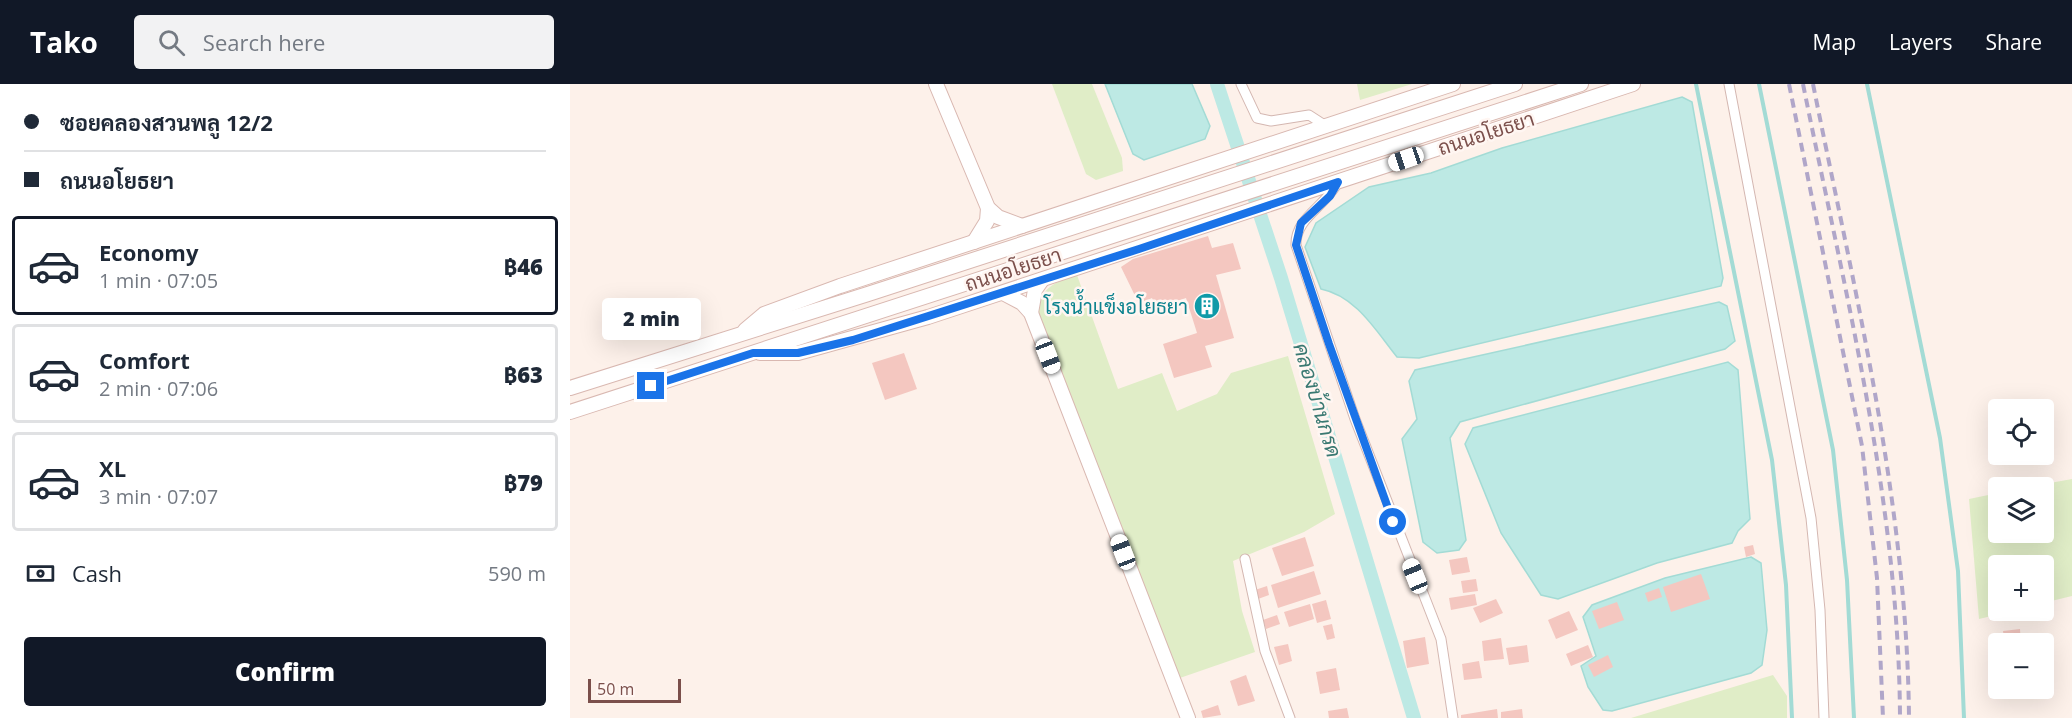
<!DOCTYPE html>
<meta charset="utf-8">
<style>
:root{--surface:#fff;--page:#f2f2f3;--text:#1f2937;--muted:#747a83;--line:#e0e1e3;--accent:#111827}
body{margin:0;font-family:"Open Sans",Sarabun,sans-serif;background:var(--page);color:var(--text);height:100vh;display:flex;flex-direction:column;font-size:22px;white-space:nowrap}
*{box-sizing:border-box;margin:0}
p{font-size:20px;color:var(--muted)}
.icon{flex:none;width:33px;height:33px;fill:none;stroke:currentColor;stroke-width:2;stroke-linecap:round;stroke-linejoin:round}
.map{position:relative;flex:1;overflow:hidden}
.drawer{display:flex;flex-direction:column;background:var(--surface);width:570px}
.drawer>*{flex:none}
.top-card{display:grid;align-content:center;height:132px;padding:0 24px;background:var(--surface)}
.tools{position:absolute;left:1418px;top:315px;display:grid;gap:12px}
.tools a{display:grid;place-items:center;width:66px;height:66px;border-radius:6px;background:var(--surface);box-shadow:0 6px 24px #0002;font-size:30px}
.scale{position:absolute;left:18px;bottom:15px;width:93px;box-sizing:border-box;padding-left:6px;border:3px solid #7b4f4b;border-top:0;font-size:16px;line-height:21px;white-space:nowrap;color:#7b4f4b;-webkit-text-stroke:4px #fff6f2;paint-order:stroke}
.end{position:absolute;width:27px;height:27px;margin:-14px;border:8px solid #1a73e8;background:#fff;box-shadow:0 0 0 3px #fff}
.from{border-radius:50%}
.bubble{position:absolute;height:42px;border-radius:6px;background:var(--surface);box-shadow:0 6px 24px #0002;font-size:20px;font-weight:800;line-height:42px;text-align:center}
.car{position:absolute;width:18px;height:36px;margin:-18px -9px;border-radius:8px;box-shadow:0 0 4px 2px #0007;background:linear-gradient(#fff 24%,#345 0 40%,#fff 0 76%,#345 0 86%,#fff 0)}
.top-card b{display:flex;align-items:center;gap:21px;height:57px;font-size:22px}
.top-card b+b{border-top:2px solid var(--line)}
.top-card i{width:15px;height:15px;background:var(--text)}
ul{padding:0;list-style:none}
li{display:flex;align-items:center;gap:18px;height:99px;margin:0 12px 9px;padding:0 12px;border:3px solid var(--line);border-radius:6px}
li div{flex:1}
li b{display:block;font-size:22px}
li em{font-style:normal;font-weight:800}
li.on{border-color:var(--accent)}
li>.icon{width:54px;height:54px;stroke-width:1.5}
.pay{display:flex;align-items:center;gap:15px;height:66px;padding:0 24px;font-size:22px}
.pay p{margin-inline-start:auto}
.action{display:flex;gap:12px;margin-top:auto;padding:12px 24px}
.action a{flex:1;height:69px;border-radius:6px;background:var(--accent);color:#fff;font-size:24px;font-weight:800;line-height:69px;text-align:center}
header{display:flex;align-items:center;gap:36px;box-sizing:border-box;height:84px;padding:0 30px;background:var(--accent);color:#fff}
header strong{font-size:28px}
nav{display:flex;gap:33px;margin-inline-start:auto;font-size:21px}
.search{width:420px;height:54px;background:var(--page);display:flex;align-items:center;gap:15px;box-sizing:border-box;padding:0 21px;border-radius:6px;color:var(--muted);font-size:22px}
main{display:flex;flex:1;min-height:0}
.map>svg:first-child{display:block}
</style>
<header>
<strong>Tako</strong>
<div class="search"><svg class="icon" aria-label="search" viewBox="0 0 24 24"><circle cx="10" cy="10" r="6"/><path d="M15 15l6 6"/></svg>Search here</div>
<nav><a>Map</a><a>Layers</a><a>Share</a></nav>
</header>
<main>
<section class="drawer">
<div class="top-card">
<b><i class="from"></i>ซอยคลองสวนพลู 12/2</b>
<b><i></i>ถนนอโยธยา</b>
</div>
<ul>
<li class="on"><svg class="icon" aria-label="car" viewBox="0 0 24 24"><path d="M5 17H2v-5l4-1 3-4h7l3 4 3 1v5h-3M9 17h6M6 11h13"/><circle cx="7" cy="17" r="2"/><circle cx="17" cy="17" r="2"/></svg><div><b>Economy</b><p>1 min · 07:05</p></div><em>฿46</em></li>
<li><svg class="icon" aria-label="car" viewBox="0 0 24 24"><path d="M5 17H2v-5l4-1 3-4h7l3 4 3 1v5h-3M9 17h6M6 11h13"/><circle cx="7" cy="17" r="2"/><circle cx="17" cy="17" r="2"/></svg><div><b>Comfort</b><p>2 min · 07:06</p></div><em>฿63</em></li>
<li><svg class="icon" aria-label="car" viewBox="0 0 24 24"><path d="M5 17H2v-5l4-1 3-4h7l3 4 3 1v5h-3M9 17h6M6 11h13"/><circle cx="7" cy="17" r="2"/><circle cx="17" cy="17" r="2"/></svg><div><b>XL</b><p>3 min · 07:07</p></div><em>฿79</em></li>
</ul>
<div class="pay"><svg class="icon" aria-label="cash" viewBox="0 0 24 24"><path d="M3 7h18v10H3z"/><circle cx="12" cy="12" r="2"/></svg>Cash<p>590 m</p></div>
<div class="action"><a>Confirm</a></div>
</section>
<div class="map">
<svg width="1502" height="634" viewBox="0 0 1502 634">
<rect width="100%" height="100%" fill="#fdf1ea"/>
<g fill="#e0edc7">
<path d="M 482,0 L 522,0 L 552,74 L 553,87 L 526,96 L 516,90 Z"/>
<path d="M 787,0 L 842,0 L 790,16 Z"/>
<path d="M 507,191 L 548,305 L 592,289 L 607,327 L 647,310 L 661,289 L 718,272 L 765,430 L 734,448 L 663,477 L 672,527 L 685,568 L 607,595 L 468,229 C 470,203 485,198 507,191 Z"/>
<path d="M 1502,395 L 1502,512 L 1473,519 L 1473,482 L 1428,482 L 1428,526 L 1442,527 L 1409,535 L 1399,415 L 1428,409 L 1428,448 L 1473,448 L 1473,404 L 1458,403 Z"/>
<path d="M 1203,591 L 1217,612 L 1217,634 L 1061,634 Z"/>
</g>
<g fill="#bde9e4" stroke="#a3dbd5" stroke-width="1.5">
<path d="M 535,0 L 622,0 L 640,42 L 635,55 L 574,76 L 563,70 Z"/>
<path d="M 1112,13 L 1122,18 L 1153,194 L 1151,202 L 849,274 L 827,273 C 806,247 786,212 751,205 L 735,163 L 746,139 L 799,103 L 861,89 L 932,64 Z"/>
<path d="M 1149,218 L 1157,222 L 1165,257 L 1155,265 L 890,338 L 880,354 L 896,456 L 889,466 L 867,469 L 853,458 L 832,355 L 847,335 L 839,297 L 845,286 Z"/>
<path d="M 1158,278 L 1168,286 L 1180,435 L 1168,447 L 1162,459 L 1087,479 L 988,515 L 971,511 L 931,449 L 895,360 L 903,344 Z"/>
<path d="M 1181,473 L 1191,479 L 1197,546 L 1192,581 L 1181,589 L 1042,627 L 1033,626 L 1018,603 L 1011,582 L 1026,572 L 1013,533 L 1022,521 L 1095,494 Z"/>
</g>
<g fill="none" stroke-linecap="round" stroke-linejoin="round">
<g stroke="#a3dbd5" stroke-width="4">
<path d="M 1126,0 L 1202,376 L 1216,501 L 1222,634"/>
<path d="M 1189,0 L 1263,366 L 1277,496 L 1284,634"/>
<path d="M 1297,0 L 1370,354 L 1388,487 L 1394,634"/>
</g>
<path stroke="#bde9e4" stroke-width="14" d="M 647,0 L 711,194 L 844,634"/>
</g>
<g fill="#f4c7c0">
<path d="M 638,152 L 642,164 L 663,159 L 671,185 L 646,191 L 664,254 L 635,262 L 642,283 L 604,294 L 593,260 L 627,249 L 616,214 L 586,224 L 582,214 L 569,220 L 551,183 L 563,175 Z"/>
<path d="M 334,269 L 347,305 L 315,316 L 302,279 Z"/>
<path d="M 735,453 L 744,482 L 712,492 L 702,464 Z"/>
<path d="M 1183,461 L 1185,470 L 1176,473 L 1174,463 Z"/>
<path d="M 897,473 L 900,488 L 882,491 L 879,476 Z"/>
<path d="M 744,487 L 751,510 L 708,524 L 701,501 Z"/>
<path d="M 1131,490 L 1140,515 L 1101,528 L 1093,503 Z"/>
<path d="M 906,495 L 908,507 L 893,509 L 891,497 Z"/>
<path d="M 697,502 L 699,511 L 688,515 L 685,506 Z"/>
<path d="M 1089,504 L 1092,513 L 1078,518 L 1075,509 Z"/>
<path d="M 905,510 L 907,521 L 881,526 L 879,514 Z"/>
<path d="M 926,515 L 933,529 L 910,539 L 903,524 Z"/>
<path d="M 756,516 L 761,535 L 747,539 L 742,520 Z"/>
<path d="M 1047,518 L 1054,536 L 1029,545 L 1022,527 Z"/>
<path d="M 740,520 L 744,535 L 719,543 L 714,528 Z"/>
<path d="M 999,527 L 1008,546 L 986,555 L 978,536 Z"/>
<path d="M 707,531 L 710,540 L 696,545 L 693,536 Z"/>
<path d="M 762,540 L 765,554 L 757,556 L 753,542 Z"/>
<path d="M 1450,545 L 1451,560 L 1435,560 L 1433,547 Z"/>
<path d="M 855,553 L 859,580 L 837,584 L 833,557 Z"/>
<path d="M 931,554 L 934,575 L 914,577 L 912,557 Z"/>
<path d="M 718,560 L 722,577 L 709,581 L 704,563 Z"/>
<path d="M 957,561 L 959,578 L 939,581 L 936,564 Z"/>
<path d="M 1018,561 L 1023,573 L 1001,582 L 996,570 Z"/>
<path d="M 1038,571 L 1043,583 L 1024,593 L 1018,581 Z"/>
<path d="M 909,577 L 912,594 L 894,596 L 892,580 Z"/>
<path d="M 766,584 L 770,606 L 750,610 L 746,588 Z"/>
<path d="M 676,591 L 685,617 L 668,622 L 660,597 Z"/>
<path d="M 648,621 L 651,631 L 633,634 L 631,627 Z"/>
<path d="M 777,624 L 779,634 L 759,634 L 758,627 Z"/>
<path d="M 927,625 L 928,634 L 891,634 L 891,631 Z"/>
<path d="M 952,625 L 953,634 L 931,634 L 931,628 Z"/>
</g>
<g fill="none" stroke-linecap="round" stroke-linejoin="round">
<defs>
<g id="street">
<path d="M 671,0 L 687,34 L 701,37 L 739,31 L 756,42"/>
<path d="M 1159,0 L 1241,434 L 1250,526 L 1254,634"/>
<path d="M 768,98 C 755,123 725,134 726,161 L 785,335 L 871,555 L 883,634"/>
<path d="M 675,475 L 695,567 L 720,634"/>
</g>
<g id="secondary">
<path d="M 366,0 L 418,124 L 428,133 L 452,142"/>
<path d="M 404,158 L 417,137 L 418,124"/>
<path d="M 433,209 L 452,219 L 461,229 L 618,634"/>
<path d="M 461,229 L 465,206 L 472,196"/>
<path d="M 175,246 L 194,230 L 270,202 L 883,0"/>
<path d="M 190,269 L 228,269 L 358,233 L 1063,0"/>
<path d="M 0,304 L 298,210 L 945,0"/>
<path d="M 0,328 L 1011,0"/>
</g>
</defs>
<use href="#street" stroke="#d4b7b1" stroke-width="11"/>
<use href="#secondary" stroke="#d9b8b1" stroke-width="16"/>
<use href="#street" stroke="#fff" stroke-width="9"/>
<use href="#secondary" stroke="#fff" stroke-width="14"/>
<g stroke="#b0a6c9" stroke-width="4" stroke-dasharray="9 6" stroke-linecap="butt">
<path d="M 1219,0 L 1292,362 L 1307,494 L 1313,634"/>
<path d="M 1233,0 C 1275,209 1329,420 1330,634"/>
<path d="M 1243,0 C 1285,210 1337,419 1339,634"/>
</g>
</g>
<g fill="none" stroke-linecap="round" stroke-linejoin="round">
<path stroke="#1a73e8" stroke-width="8" d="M 81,302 L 183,269 L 228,269 L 283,256 L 569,165 L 768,98 L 760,112 L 731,139 L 726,161 L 759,260 L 823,438"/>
</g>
<defs>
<symbol id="building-disc" viewBox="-11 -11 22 22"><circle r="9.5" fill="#0f9aa8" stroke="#fff6f2"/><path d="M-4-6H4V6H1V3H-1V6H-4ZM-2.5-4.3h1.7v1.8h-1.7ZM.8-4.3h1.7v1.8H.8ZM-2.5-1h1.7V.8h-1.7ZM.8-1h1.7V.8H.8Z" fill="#fff"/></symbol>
</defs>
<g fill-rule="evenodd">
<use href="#building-disc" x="622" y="207" width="30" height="30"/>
</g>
<g text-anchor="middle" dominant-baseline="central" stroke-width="5" stroke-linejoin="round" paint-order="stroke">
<g font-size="20" fill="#7b4f4b" stroke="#fff6f2">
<text transform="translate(916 49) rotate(-18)">ถนนอโยธยา</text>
<text transform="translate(443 185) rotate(-18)">ถนนอโยธยา</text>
</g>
<g font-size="20" fill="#0d838f" stroke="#fff6f2" text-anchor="end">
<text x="618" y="222">โรงน้ำแข็งอโยธยา</text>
</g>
<g font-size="21" font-style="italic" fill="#3a7972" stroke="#fff6f2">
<text transform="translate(748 316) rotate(73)">คลองบ้านกรด</text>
</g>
</g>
</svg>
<div class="tools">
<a><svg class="icon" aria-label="locate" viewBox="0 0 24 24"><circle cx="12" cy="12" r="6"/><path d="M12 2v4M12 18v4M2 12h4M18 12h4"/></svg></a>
<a><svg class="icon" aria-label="layers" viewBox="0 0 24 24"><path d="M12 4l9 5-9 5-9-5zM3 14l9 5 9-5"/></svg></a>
<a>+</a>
<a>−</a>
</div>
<div class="scale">50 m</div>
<i class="end from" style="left:823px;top:438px"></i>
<i class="end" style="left:81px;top:302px"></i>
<div class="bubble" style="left:32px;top:214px;width:99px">2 min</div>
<i class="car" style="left:836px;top:75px;rotate:251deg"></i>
<i class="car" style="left:478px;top:272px;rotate:159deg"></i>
<i class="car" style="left:553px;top:468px;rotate:339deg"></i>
<i class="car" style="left:845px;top:492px;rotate:338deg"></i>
</div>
</main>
